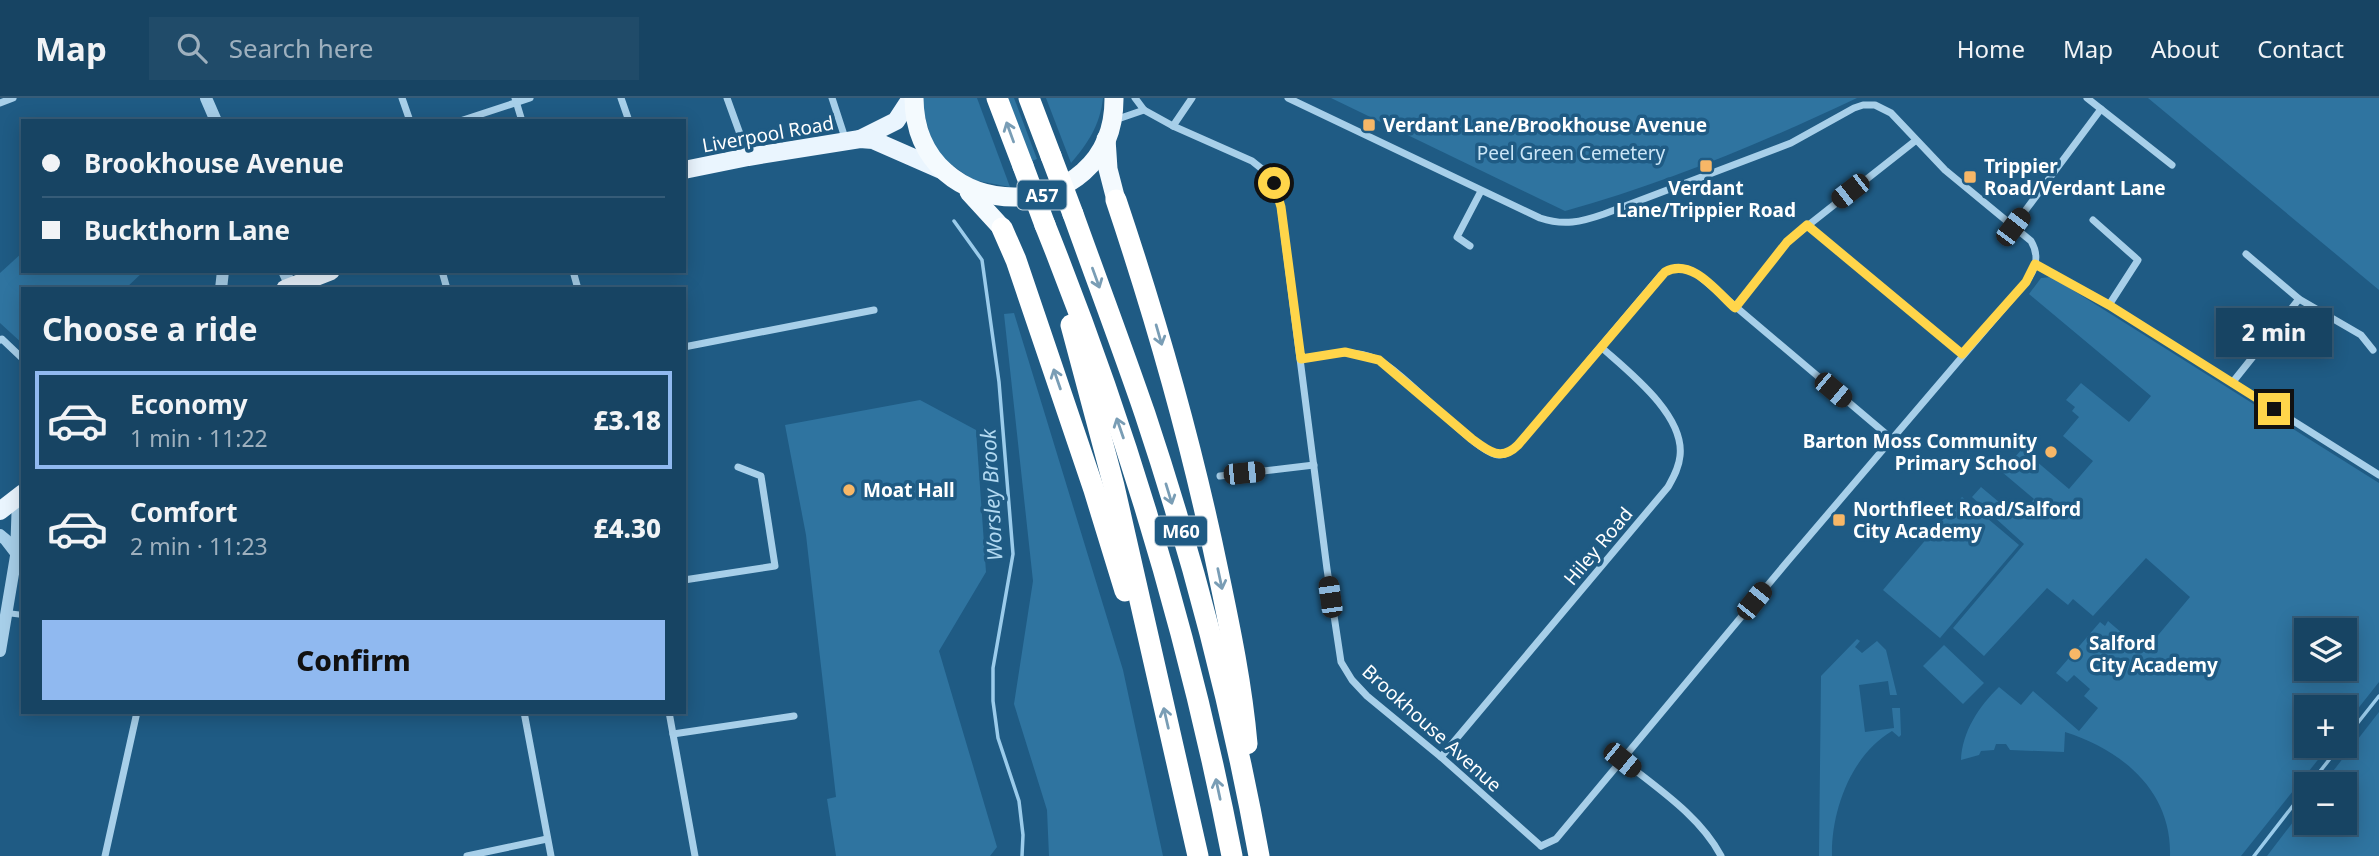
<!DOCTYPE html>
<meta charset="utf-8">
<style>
:root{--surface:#174463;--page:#204b69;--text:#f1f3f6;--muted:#9eb0be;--line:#365c78;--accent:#90b9f0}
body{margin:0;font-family:"Noto Sans",sans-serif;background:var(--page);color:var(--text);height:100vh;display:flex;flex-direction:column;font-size:26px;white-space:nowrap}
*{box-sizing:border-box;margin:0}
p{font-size:23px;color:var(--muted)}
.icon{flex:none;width:38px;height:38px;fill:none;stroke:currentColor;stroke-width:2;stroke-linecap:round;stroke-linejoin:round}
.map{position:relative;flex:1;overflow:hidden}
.sheet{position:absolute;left:21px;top:189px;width:665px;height:427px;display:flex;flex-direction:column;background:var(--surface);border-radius:0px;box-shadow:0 4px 18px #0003,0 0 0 2px var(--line)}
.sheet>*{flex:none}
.hud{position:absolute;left:21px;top:21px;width:665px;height:154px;border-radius:0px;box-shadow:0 4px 18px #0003,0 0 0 2px var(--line);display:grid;align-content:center;height:154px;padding:0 21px;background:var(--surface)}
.controls{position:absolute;left:2294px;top:520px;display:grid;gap:14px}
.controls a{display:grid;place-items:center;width:63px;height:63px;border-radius:0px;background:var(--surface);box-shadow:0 4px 18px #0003,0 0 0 2px var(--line);font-size:35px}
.end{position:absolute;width:32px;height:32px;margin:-16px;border:9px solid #ffd54a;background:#111;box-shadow:0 0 0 4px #111}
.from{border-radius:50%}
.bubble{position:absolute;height:49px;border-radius:0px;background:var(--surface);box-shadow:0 4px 18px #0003,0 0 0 2px var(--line);font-size:23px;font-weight:800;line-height:49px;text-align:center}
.car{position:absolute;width:21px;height:42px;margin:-21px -10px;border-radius:9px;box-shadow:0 0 5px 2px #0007;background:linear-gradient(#222 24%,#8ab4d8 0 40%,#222 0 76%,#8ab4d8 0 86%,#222 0)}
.hud b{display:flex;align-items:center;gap:24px;height:66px;font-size:26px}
.hud b+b{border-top:2px solid var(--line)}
.hud i{width:18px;height:18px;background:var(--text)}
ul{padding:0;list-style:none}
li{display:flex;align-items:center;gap:21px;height:98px;margin:0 14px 10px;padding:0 7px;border:4px solid transparent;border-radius:0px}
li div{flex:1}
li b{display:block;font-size:26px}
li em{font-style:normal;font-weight:800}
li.active{border-color:var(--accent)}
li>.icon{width:63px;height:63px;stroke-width:1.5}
h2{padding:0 21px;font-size:32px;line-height:84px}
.primary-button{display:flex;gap:14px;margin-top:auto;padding:14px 21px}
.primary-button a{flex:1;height:80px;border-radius:0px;background:var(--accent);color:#111;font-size:28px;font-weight:800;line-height:80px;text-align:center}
header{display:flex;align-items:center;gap:42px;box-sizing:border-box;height:98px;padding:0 35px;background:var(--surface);border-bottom:2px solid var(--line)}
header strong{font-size:33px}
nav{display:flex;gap:38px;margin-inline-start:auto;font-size:24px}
.search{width:490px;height:63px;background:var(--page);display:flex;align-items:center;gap:18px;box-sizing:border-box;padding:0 24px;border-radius:0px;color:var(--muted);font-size:26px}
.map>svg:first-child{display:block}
</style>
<header>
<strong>Map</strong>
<div class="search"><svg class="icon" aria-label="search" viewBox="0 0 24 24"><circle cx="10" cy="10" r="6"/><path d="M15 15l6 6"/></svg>Search here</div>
<nav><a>Home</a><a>Map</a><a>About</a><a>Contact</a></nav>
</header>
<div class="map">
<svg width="2379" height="758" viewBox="0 0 2379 758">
<rect width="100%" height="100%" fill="#1f5b84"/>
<g fill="#2f74a0" fill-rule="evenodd">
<path d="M 920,0 L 977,0 L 1010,89 L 973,82 L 935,55 Z"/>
<path d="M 1008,0 L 1014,0 L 1037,61 L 1032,63 Z"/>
<path d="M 1046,0 L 1103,0 C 1100,27 1088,45 1071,65 Z"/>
<path d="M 1331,0 L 1857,0 C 1762,45 1666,85 1565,113 Z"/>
<path d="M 2148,0 L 2379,0 L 2379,192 Z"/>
<path d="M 23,154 L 23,173 L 144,173 L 125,191 L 23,191 L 23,246 L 0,225 L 0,175 Z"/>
<path d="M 2052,179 L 2379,385 L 2379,584 L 2345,627 L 2345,609 L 2306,609 L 2306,648 L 2329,648 L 2241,758 L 2170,758 C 2172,693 2122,652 2065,634 L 2064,654 L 2010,652 L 2006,646 L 1996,646 L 1994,652 L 1981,653 L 1979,657 L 1961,662 C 1962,634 1979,608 1999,589 L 2021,607 L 2033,593 L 2079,633 L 2098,610 L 2084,598 L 2090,591 L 2074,577 L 2067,584 L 2056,575 L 2100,524 L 2105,528 L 2108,523 L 2144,554 L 2190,499 L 2146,460 L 2093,518 L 2073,501 L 2068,507 L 2047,490 L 1984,558 L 1953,530 L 2024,446 L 1972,399 L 1981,389 L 2018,420 L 2034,401 L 2002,374 L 2022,351 L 2069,391 L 2093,363 L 2063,338 L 2079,319 L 2072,313 L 2075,309 L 2066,302 L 2081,285 L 2129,324 L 2151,298 L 2029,196 L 2041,180 ZM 2306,532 L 2345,532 L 2345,570 L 2306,570 Z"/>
<path d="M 1014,215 L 1123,572 L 1163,758 L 1049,758 L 1047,712 L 1014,606 L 1033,483 L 1004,216 Z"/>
<path d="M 920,302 L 976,332 L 986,474 L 939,553 L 997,749 L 990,758 L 836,758 L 827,701 L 836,699 L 806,437 L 785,327 Z"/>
<path d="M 1962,399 L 2019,447 L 1940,540 L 1883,492 Z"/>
<path d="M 1857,541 L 1860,543 L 1855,549 L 1862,555 L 1877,543 L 1886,552 L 1897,597 L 1890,597 L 1888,583 L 1859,587 L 1865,634 L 1894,630 L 1892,610 L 1900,610 L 1901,637 L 1899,639 L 1892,633 C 1851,657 1831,713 1832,758 L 1819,758 L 1821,578 Z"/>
<path d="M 1944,547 L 1984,585 L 1963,606 L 1923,568 Z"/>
<path d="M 2379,614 L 2379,758 L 2267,758 L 2306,707 L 2306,724 L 2345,724 L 2345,686 L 2323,686 Z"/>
</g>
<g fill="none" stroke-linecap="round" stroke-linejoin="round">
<g stroke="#9bcceb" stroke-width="3.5">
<path d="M 954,123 L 982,162 L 999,284 L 1013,456 L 993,570 L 993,603 L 998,640 L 1019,703 L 1023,737 L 1022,758"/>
<path d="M 2345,641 L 2379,598"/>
<path d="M 2310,686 L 2340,648"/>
<path d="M 2254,758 L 2306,691"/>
</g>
<path stroke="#a7cfe9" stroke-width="6" d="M 7,515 L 23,517"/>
<g stroke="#a7cfe9" stroke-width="7">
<path d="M 402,0 L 410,23"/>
<path d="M 515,0 L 522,23"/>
<path d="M 621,0 L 629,23"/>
<path d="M 727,0 L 748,58"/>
<path d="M 832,0 L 846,43"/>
<path d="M 1135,0 L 1144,12 L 1173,28 L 1252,63 L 1267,75 L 1279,97 L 1327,471 L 1341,564 L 1352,582 L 1367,598 L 1441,659 L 1541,748"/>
<path d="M 1288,0 L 1540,120 C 1564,128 1581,124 1604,116 L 1791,45 L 1854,10 L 1863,7 L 1875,7 L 1891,15 L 1945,72 L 2031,143 C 2040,158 2036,171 2026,184 L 1787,464 L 1556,741 L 1541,748"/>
<path d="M 2087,0 L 2172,67"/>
<path d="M 0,5 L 13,0"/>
<path d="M 460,23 L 530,0"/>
<path d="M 1112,23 L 1144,12"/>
<path d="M 1173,28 L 1192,0"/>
<path d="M 2093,122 L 2138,162 L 2109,207"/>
<path d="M 1807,127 L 1962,256"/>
<path d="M 2013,129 L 2101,11"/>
<path d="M 1470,148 L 1457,139 L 1481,93"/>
<path d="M 2246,156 L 2299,201 L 2361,237 L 2373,252"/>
<path d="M 2035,166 L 2109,207 L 2379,377"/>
<path d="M 442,173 L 447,191"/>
<path d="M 573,173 L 578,191"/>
<path d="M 1735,210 L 1787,144 L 1915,43"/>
<path d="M 0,242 L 2,241 L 23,261"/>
<path d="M 684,249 L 874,212"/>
<path d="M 1301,261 C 1326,257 1351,250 1376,261 C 1405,273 1476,357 1499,357 C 1507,357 1513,352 1518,347 L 1661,177 C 1674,168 1684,168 1697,176 L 1892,341"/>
<path d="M 2232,285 L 2299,201"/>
<path d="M 1220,378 L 1314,367"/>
<path d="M 684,482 L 775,468 L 761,378 L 738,369"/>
<path d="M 524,614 L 551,758"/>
<path d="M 669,614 L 695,758"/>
<path d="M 673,636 L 794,618"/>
<path d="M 1441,659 L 1668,389 C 1673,380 1679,370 1680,358 C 1685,317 1629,274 1601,249"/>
<path d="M 1622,662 C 1657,690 1700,718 1721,758"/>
<path d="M 105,758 L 137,614"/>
<path d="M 467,758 L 547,741"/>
</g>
<g stroke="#a7cfe9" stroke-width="12">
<path d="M 206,0 L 216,23"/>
<path d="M 284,173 L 291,188"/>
<path d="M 221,191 L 223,173"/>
<path d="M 0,437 L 6,442 L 16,455"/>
<path d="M 0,553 L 16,458 L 18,400"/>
</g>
<g stroke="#eaf5fe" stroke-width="18">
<path d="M 860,41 L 896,23 L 911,0"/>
<path d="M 684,72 L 748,59 L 860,41 L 873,42 L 946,74"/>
<path d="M 285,191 L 331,173"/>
<path d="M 0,413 L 23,395"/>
</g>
<g stroke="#f4fafe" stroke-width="19">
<path d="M 914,0 C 915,133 1115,131 1114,0"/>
<path d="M 1106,41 L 1108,71 L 1116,102"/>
<path d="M 969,94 L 1002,130"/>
</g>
<g stroke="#fff" stroke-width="21">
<path d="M 997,0 L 1023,68"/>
<path d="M 1029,0 L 1051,58"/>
<path d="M 1116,102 C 1157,224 1192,347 1218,473 C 1230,530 1242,588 1247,646"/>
<path d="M 1073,116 C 1097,183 1122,249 1145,316 C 1193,460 1232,609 1259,758"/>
<path d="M 1045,127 C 1127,331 1190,542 1232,758"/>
<path d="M 1002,130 L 1016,162 L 1094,392 L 1125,493"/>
<path d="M 1071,227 L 1114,388 L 1198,758"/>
</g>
<g stroke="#fff" stroke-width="21">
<path d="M 1051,58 L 1073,116"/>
<path d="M 1023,68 L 1045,127"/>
</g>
</g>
<defs><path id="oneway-shaft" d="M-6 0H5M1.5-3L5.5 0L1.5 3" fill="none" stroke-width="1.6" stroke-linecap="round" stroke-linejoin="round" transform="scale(1.75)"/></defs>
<g stroke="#799db5">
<use href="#oneway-shaft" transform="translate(1010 34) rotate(-110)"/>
<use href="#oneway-shaft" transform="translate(1096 180) rotate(70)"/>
<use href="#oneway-shaft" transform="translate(1159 237) rotate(74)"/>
<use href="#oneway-shaft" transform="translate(1057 281) rotate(-109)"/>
<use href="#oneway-shaft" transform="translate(1120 330) rotate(-109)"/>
<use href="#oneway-shaft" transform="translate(1169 396) rotate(73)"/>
<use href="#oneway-shaft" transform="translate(1220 481) rotate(78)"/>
<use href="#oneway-shaft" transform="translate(1166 620) rotate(-103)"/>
<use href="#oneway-shaft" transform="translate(1218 691) rotate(-102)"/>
</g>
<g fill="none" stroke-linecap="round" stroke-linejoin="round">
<path stroke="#ffd54a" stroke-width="9" d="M 1274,85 L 1281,109 L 1301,261 L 1345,254 L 1379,262 L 1472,341 C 1488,353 1501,364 1518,347 L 1665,174 C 1692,159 1717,194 1735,210 L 1787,144 L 1807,127 L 1962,256 L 2026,184 L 2035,166 L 2109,207 L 2274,311"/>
</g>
<g fill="#f7b767" stroke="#1f5b84" stroke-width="2.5">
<rect x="1362" y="20" width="14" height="14" rx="3.5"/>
<rect x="1699" y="61" width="14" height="14" rx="3.5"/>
<rect x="1963" y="72" width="14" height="14" rx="3.5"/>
<circle cx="2051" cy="354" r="7"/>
<circle cx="849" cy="392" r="7"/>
<rect x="1832" y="415" width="14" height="14" rx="3.5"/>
<circle cx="2075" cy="556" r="7"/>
</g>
<g text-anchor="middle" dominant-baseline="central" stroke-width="7" stroke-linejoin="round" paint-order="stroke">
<g fill="#1f5b84" stroke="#bcceda" stroke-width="2">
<rect x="1017.5" y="82.5" width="49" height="29" rx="5"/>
<rect x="1155" y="418.5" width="52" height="29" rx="5"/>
</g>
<g font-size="18" font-weight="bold" fill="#fff">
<text x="1042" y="97">A57</text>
<text x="1181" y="433">M60</text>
</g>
<g font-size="19" font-weight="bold" fill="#fff" stroke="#1f5b84" text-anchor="start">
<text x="1383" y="27">Verdant Lane/Brookhouse Avenue</text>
<text x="1984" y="68">Trippier<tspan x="1984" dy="22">Road/Verdant Lane</tspan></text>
<text x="1706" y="90" text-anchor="middle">Verdant<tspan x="1706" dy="22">Lane/Trippier Road</tspan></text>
<text x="2037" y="343" text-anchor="end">Barton Moss Community<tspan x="2037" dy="22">Primary School</tspan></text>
<text x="863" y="392">Moat Hall</text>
<text x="1853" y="411">Northfleet Road/Salford<tspan x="1853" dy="22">City Academy</tspan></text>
<text x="2089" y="545">Salford<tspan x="2089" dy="22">City Academy</tspan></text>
</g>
<g font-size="19" fill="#fff" stroke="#1f5b84">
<text transform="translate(768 36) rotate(-10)">Liverpool Road</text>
<text transform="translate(1598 448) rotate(-50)">Hiley Road</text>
<text transform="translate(1432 630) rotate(42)">Brookhouse Avenue</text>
</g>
<g font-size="19" fill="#cbe6f7" stroke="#1f5b84">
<text x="1571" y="55">Peel Green Cemetery</text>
</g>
<g font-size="21" font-style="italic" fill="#b2d9f1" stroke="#1f5b84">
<text transform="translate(991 397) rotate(-93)">Worsley Brook</text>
</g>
</g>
</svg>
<div class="controls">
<a><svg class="icon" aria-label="layers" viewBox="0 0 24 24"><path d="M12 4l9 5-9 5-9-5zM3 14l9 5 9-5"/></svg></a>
<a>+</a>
<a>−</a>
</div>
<i class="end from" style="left:1274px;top:85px"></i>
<i class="end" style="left:2274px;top:311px"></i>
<div class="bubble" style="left:2216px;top:210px;width:116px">2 min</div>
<i class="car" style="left:1850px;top:93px;rotate:232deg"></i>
<i class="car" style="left:2013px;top:129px;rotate:37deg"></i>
<i class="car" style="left:1833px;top:292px;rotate:130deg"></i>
<i class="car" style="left:1244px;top:375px;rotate:84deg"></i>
<i class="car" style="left:1330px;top:499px;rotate:352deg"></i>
<i class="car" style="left:1754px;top:503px;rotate:39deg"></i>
<i class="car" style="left:1622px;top:662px;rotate:129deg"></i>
<div class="hud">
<b><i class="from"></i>Brookhouse Avenue</b>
<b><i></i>Buckthorn Lane</b>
</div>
<section class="sheet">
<h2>Choose a ride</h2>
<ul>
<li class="active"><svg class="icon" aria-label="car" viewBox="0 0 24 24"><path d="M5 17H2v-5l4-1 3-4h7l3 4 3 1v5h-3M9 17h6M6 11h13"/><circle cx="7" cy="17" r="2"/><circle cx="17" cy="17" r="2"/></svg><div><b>Economy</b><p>1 min · 11:22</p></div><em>£3.18</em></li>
<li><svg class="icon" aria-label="car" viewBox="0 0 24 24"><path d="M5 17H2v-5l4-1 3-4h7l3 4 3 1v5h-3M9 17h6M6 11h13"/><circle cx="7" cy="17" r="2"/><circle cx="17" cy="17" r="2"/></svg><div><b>Comfort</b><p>2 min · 11:23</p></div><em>£4.30</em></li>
</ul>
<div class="primary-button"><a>Confirm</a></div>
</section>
</div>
